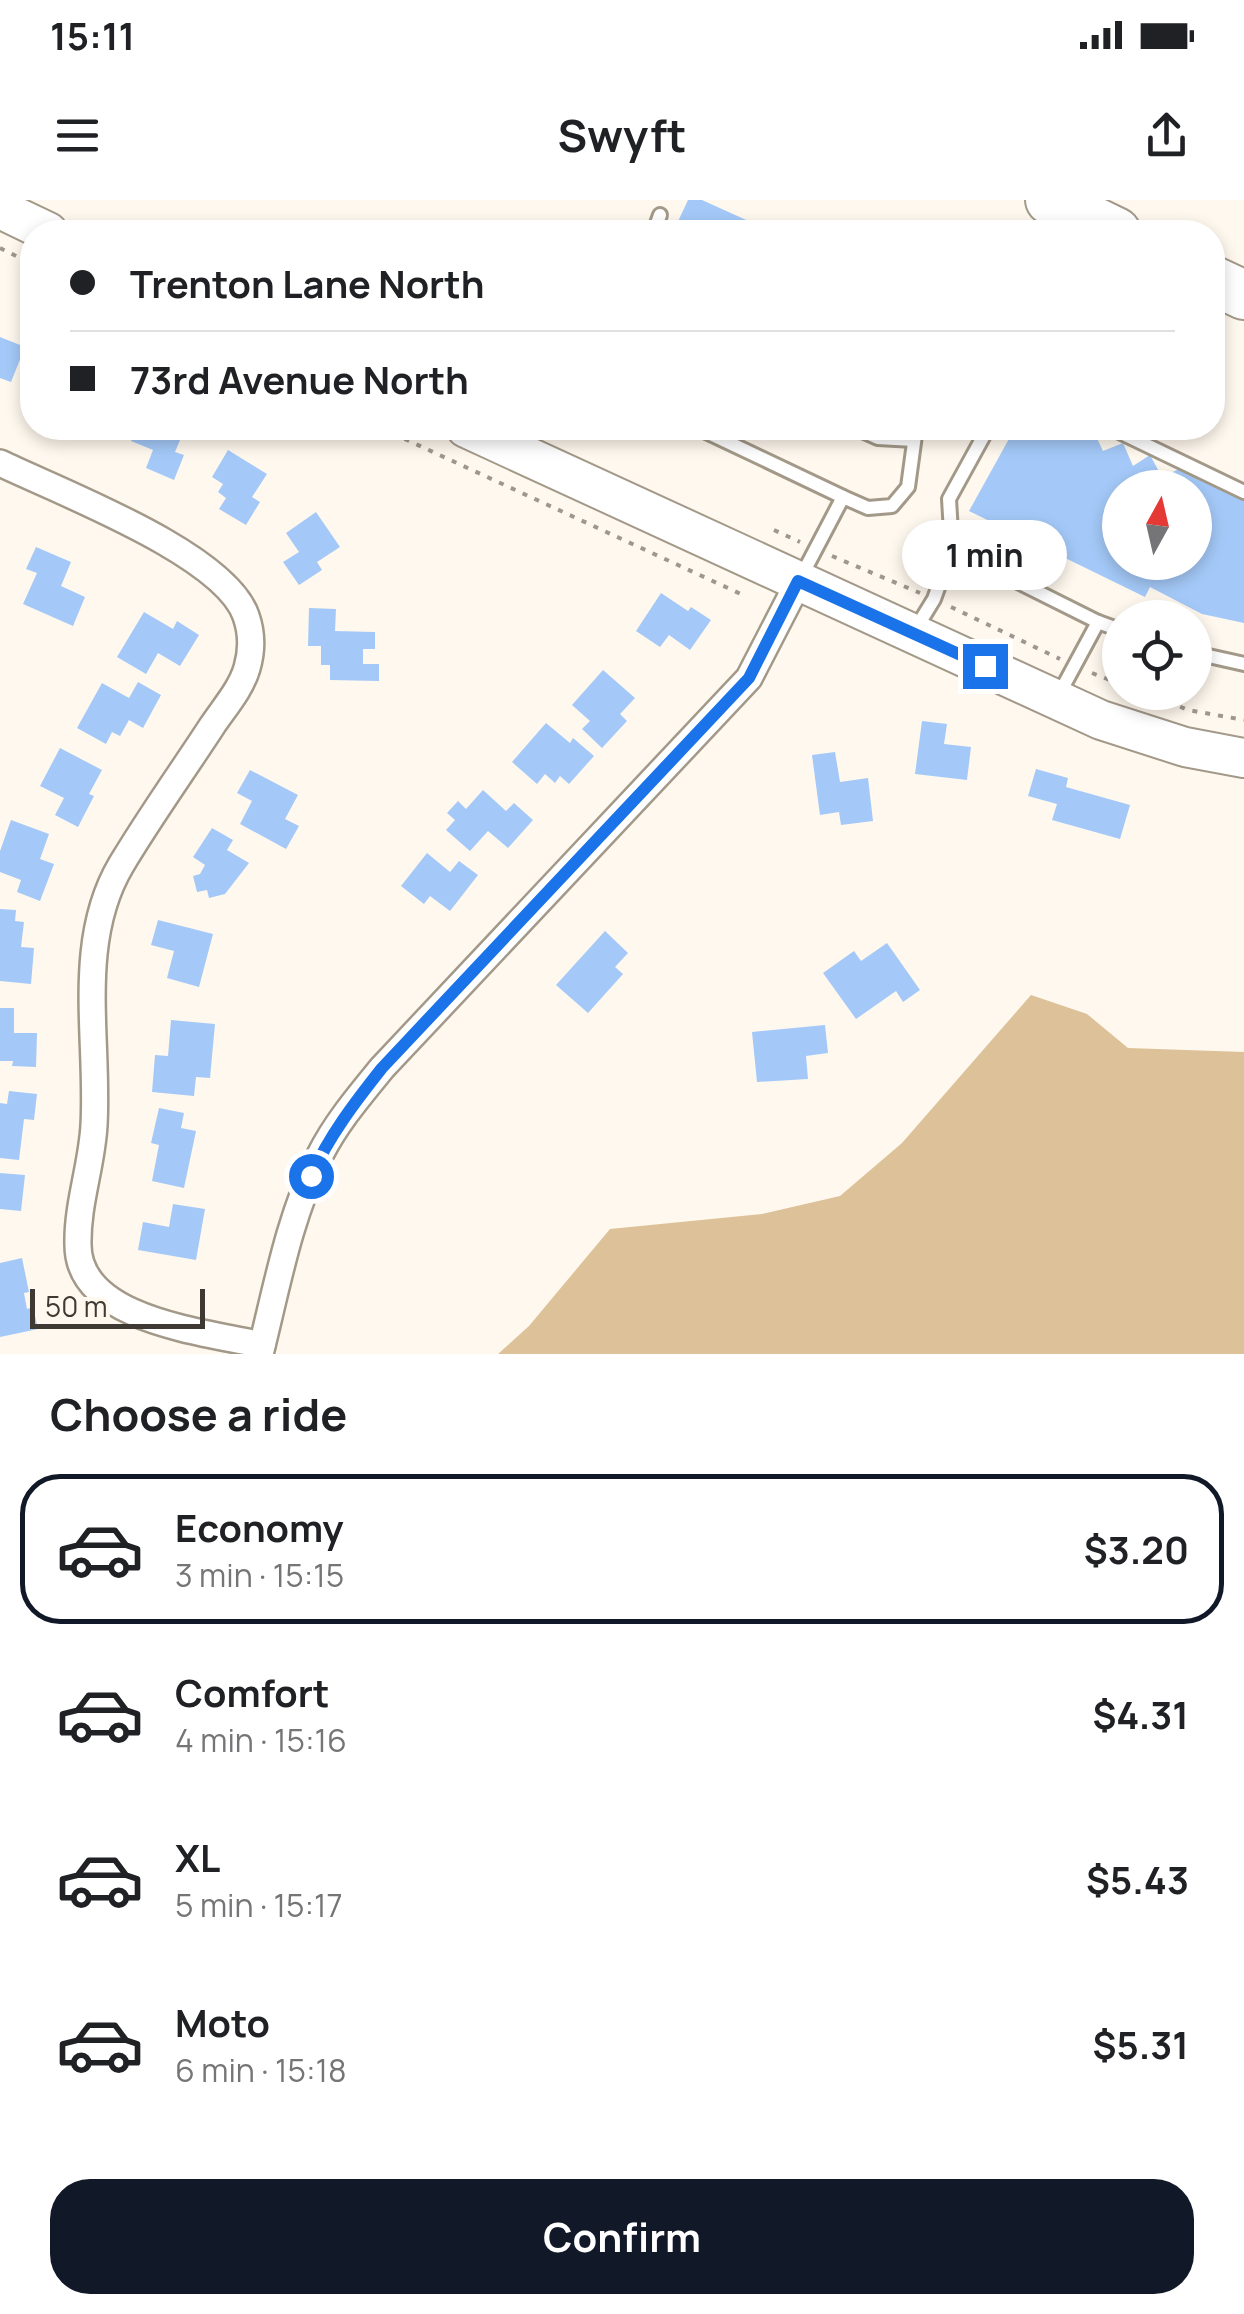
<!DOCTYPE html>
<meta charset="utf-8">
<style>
:root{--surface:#fff;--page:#f6f6f6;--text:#202124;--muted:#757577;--line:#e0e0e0;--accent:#111827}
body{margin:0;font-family:Manrope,sans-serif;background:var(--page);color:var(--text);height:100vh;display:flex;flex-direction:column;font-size:38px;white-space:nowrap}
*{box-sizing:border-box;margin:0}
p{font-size:32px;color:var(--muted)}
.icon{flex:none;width:55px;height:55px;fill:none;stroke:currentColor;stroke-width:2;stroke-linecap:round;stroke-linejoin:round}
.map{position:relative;height:1154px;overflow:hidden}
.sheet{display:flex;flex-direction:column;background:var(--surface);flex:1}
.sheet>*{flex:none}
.hud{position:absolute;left:20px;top:20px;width:1205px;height:220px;border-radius:40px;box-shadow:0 5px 15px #0003;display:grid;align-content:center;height:220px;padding:0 50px;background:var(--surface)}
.needle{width:65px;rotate:8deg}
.fabs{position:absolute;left:1102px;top:270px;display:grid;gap:20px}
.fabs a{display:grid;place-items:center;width:110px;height:110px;border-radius:50%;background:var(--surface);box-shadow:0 5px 15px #0003;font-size:50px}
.scale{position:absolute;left:30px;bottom:25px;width:175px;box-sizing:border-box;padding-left:10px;border:5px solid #3e3a33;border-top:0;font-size:28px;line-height:35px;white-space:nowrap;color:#3e3a33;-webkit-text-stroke:8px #fff8ee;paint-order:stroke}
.end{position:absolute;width:45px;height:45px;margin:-22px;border:12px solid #1a73e8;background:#fff;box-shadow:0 0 0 5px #fff}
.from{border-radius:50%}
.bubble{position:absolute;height:70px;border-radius:35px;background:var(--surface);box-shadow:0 5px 15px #0003;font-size:32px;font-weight:700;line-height:70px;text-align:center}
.hud b{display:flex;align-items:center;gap:35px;height:95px;font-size:38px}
.hud b+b{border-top:2px solid var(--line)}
.hud i{width:25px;height:25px;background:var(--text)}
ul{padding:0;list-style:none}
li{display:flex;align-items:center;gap:30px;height:150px;margin:0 20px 15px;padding:0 30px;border:5px solid transparent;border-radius:40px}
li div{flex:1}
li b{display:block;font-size:38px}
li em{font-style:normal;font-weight:700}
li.on{border-color:var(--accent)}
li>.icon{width:90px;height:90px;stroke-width:1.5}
h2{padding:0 50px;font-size:45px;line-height:120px}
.cta{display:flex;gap:20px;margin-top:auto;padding:20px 50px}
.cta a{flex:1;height:115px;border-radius:40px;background:var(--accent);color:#fff;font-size:40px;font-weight:700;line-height:115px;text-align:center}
.status{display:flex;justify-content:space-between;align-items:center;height:70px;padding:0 50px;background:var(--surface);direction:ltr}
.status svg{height:28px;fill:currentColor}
header{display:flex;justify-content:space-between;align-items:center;height:130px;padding:0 50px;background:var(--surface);font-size:45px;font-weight:700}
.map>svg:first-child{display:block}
</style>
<div class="status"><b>15:11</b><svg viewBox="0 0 49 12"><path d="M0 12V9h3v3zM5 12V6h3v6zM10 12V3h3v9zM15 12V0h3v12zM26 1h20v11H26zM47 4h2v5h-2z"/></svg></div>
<header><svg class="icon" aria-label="menu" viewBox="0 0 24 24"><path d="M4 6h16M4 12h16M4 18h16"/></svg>Swyft<svg class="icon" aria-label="share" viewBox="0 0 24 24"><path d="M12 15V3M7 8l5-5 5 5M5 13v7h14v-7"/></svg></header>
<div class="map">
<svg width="1244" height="1154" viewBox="0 0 1244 1154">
<rect width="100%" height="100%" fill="#fff8ee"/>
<path fill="#ddc198" d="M 1031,795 L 1087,814 L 1128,848 L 1244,852 L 1244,1154 L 498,1154 L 529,1126 L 610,1029 L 762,1014 L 840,996 L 902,943 Z"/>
<g fill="#a4c9f8" fill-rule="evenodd">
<path d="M 688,0 L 702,0 L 773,32 L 673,32 Z"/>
<path d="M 0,137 L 25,147 L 11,182 L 0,178 Z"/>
<path d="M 137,228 L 185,228 L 175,252 L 184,255 L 174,280 L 146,268 L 153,250 L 131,241 Z"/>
<path d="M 1015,228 L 1053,228 L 1075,237 L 1093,230 L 1103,251 L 1123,243 L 1133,266 L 1150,255 L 1162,277 L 1179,269 L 1244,301 L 1244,423 L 1202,414 L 1150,387 L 1145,397 L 969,311 ZM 1120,288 L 1195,288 L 1195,362 L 1120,362 Z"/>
<path d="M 228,250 L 267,274 L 252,297 L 260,302 L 246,325 L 219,309 L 226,298 L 218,292 L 223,284 L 212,277 Z"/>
<path d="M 316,312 L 340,347 L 317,362 L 322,370 L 299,385 L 283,362 L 299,352 L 286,333 Z"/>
<path d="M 36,347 L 71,362 L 61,386 L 85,397 L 73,426 L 23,404 L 37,373 L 26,369 Z"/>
<path d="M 661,393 L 688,411 L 691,407 L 711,420 L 690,450 L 669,435 L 660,447 L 636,431 Z"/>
<path d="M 309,408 L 336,409 L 335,431 L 375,432 L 375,449 L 363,449 L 363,464 L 379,464 L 379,481 L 330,480 L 330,465 L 321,465 L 321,446 L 308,446 Z"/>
<path d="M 144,412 L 173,429 L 177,421 L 199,435 L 180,466 L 158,453 L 146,474 L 117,457 Z"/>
<path d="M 603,470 L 635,498 L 620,514 L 627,521 L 602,548 L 582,529 L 590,521 L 572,505 Z"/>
<path d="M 138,482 L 161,495 L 143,528 L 129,520 L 120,536 L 112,532 L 106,544 L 77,528 L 102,483 L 129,498 Z"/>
<path d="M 922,521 L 947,524 L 944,544 L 971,547 L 967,580 L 915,574 Z"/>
<path d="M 546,523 L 570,543 L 573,538 L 594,556 L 569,584 L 560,576 L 555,583 L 545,574 L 537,584 L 512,562 Z"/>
<path d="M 60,548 L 102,570 L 89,594 L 94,596 L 78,627 L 55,615 L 64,598 L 40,586 Z"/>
<path d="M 835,552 L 840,582 L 868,578 L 873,621 L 841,625 L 839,612 L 820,615 L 812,555 Z"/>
<path d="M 1036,569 L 1068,578 L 1066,587 L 1130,605 L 1120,639 L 1052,620 L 1057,604 L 1028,596 Z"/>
<path d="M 250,570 L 298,595 L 285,619 L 299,626 L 286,649 L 240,624 L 252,601 L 237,593 Z"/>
<path d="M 483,590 L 506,611 L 514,603 L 533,620 L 508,648 L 488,631 L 470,651 L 446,630 L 455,620 L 447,613 L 458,601 L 466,609 Z"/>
<path d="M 11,620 L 49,634 L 40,659 L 54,664 L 40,701 L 17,692 L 21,680 L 0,672 L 0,651 Z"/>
<path d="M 212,628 L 233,640 L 227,650 L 249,663 L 225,694 L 209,698 L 207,690 L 197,692 L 193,676 L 200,674 L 205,665 L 193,657 Z"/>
<path d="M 427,653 L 450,672 L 459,661 L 478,675 L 450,711 L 430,696 L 424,704 L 401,686 Z"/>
<path d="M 0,709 L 16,710 L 15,721 L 24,722 L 21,747 L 34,748 L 31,784 L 0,781 Z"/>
<path d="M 158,720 L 213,734 L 199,787 L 167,778 L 174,751 L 151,745 Z"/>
<path d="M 605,731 L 628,753 L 615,767 L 623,774 L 588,813 L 556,785 Z"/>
<path d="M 887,743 L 920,790 L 903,802 L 896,791 L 856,819 L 823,773 L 854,751 L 861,761 Z"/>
<path d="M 0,808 L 14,808 L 14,833 L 37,833 L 36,867 L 12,866 L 13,861 L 0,861 Z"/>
<path d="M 171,820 L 215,824 L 210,878 L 196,877 L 194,896 L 152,892 L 155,855 L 168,856 Z"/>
<path d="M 825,825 L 828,853 L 806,856 L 808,879 L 757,882 L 752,832 Z"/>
<path d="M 9,891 L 37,894 L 34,920 L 24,919 L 19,960 L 0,958 L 0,903 L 7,904 Z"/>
<path d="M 159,908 L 184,913 L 181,928 L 196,931 L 184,988 L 152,981 L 159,945 L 151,943 Z"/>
<path d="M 0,973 L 25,975 L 21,1011 L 0,1009 Z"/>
<path d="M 173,1004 L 205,1009 L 196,1060 L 138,1050 L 143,1022 L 169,1027 Z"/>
<path d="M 22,1058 L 29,1092 L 24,1093 L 27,1109 L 33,1107 L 38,1129 L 0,1137 L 0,1063 Z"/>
</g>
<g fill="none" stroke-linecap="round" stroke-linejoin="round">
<defs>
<g id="lane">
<path d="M 654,32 L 660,15"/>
<path d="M 698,228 L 843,297 L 800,379"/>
<path d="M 856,228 L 878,238 L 914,240"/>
<path d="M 988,228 L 949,299 L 952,349 L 1098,422 L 1120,430"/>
<path d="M 1111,228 L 1244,292"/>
<path d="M 843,297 L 868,308 L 892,306 L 908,287 L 916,228"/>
<path d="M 915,430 L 934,399 L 952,349"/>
<path d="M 1195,453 L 1244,464"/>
<path d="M 1057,498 L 1098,422"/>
</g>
<g id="street">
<path d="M 0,263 C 60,292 225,354 246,416 C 252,433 252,451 247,468 C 241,489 224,508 212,526 C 182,572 149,618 121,665 C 75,743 99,839 94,925 C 92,965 77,1004 78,1045 C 78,1121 207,1132 262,1145"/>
<path d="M 260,1154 C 277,1086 289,1018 320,955 C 336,923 360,895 382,868 L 749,478 L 799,381"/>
</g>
<g id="secondary">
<path d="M 0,9 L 48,32"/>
<path d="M 466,228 L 1101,520 L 1185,547 L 1244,558"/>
</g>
<g id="highway">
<path d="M 1050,0 L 1116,32"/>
<path d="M 1212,80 L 1244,95"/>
</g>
</defs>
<use href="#lane" stroke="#a39989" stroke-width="18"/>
<use href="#street" stroke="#a39989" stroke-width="30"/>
<use href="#secondary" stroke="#a39989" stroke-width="42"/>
<use href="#highway" stroke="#a39989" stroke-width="52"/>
<g stroke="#9d978f" stroke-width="4" stroke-dasharray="5 8" stroke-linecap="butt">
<path d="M 0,48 L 32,64"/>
<path d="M 381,228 L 743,395"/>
<path d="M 774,330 L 800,342"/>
<path d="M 832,356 L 920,393"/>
<path d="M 951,407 L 1060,459"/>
<path d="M 1092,473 L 1120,484"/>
<path d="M 1144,492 L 1188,510 L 1244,520"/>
</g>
<use href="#lane" stroke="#fff" stroke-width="12"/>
<use href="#street" stroke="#fff" stroke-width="25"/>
<use href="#secondary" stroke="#fff" stroke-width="38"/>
<use href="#highway" stroke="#fff" stroke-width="48"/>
</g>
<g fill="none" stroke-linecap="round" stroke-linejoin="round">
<path stroke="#1a73e8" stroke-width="12" d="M 311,976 C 329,936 355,902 382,868 L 749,478 L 798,381 L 985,466"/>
</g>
</svg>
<div class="fabs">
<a><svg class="needle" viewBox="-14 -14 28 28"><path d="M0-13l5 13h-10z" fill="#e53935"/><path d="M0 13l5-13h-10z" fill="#757577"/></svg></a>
<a><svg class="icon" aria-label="locate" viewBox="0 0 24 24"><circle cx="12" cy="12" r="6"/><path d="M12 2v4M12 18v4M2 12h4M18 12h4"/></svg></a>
</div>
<div class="scale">50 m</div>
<i class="end from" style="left:311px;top:976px"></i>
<i class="end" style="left:985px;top:466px"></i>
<div class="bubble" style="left:902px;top:320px;width:165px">1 min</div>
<div class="hud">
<b><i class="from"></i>Trenton Lane North</b>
<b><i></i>73rd Avenue North</b>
</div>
</div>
<section class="sheet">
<h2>Choose a ride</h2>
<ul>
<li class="on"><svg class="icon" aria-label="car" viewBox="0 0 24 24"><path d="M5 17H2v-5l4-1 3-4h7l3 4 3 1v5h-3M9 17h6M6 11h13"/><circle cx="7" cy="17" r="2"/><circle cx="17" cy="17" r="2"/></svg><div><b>Economy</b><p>3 min · 15:15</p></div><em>$3.20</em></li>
<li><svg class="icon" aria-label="car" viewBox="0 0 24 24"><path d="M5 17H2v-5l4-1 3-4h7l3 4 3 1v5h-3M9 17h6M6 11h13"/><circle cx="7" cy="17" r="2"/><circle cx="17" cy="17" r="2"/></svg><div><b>Comfort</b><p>4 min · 15:16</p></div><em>$4.31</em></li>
<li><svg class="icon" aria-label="car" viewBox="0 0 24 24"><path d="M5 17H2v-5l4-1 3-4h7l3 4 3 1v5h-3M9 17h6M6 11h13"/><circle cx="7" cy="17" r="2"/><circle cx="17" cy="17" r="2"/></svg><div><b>XL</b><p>5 min · 15:17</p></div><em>$5.43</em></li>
<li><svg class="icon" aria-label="car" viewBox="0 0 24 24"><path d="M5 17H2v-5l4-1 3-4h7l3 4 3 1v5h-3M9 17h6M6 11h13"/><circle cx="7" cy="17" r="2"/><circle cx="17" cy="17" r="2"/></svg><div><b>Moto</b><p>6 min · 15:18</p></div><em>$5.31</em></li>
</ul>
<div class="cta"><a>Confirm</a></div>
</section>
